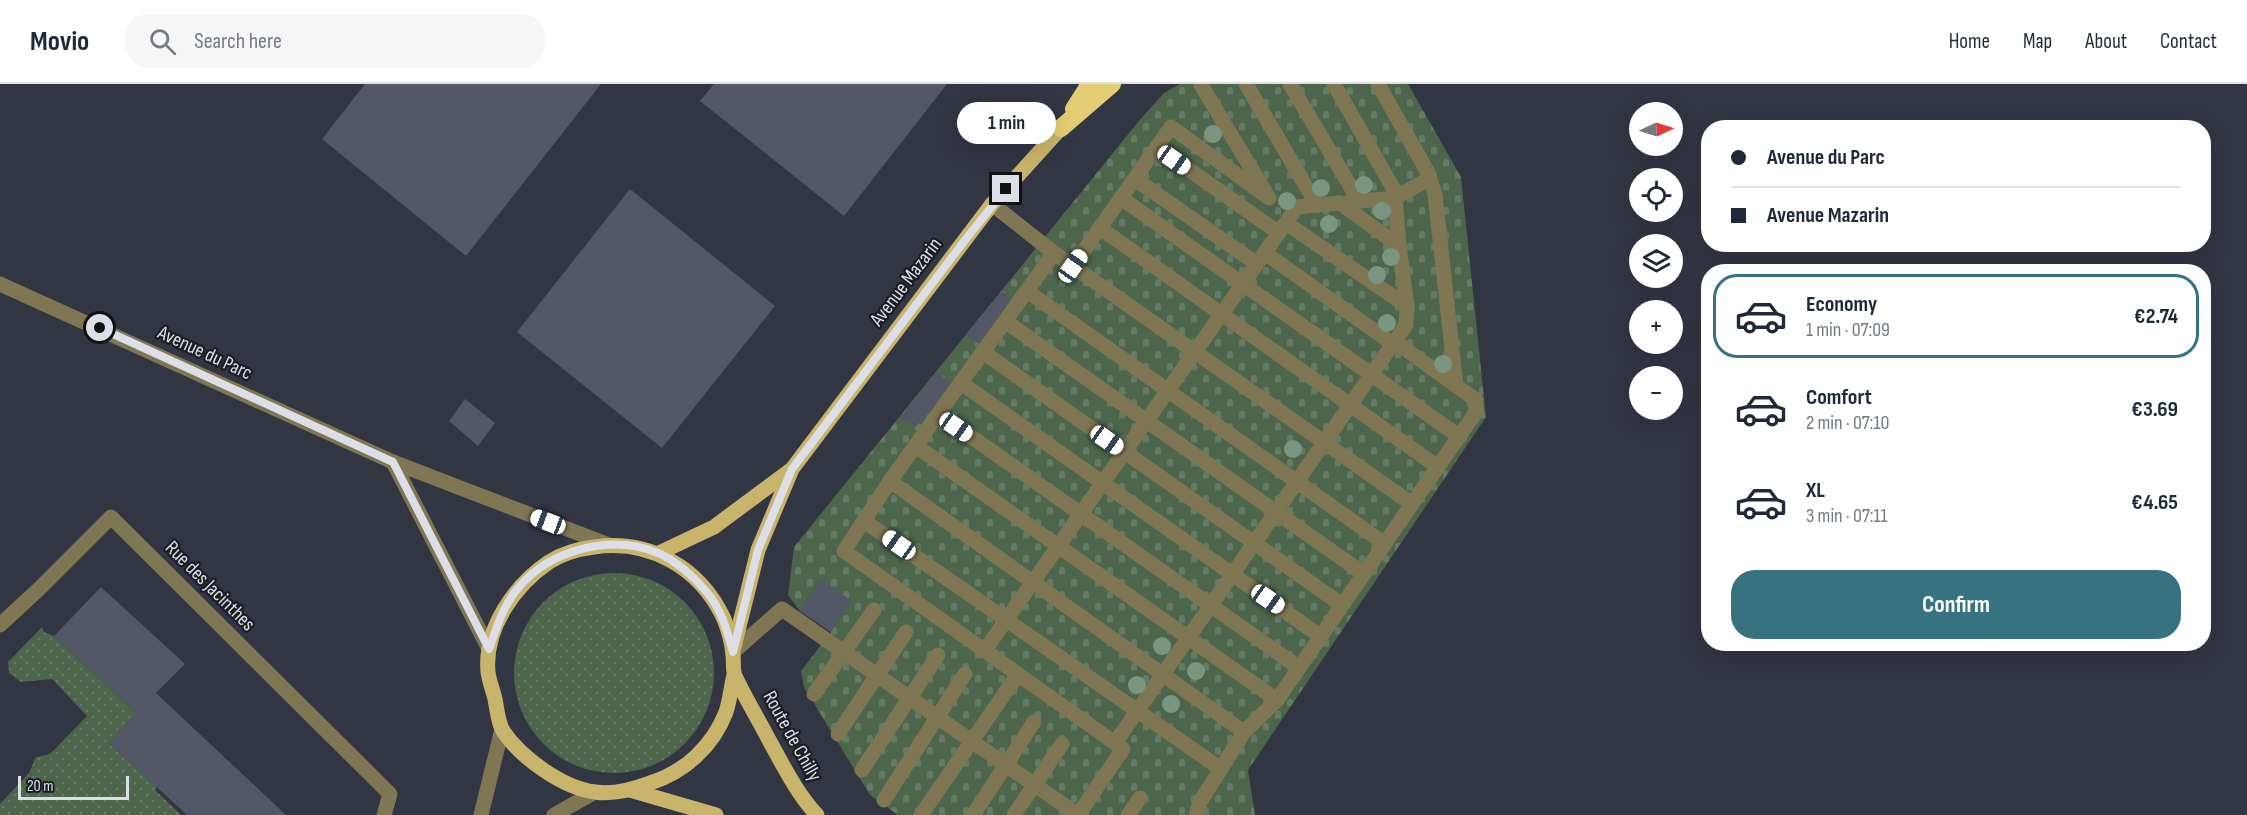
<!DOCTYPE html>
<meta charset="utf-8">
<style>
:root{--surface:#fff;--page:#f6f6f7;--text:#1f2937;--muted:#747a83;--line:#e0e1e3;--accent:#367280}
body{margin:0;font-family:"Sofia Sans Condensed",sans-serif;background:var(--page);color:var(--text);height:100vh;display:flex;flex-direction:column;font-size:22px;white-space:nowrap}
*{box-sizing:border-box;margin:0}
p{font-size:20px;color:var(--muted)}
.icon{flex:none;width:33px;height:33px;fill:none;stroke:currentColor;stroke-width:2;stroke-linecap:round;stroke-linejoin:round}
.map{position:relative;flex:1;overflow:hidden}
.drawer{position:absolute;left:1701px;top:180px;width:510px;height:387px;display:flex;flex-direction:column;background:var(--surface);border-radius:24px;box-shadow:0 6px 24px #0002}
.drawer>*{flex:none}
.guide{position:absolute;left:1701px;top:36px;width:510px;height:132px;border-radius:24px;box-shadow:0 6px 24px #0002;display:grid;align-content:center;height:132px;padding:0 30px;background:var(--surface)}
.needle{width:39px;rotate:86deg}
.tools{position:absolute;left:1629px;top:18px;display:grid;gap:12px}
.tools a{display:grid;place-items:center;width:54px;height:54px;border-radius:50%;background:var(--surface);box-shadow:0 6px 24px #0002;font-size:30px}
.scale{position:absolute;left:18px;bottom:15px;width:111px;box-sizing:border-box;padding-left:6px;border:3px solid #dddfe8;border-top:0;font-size:16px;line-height:21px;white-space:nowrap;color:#dddfe8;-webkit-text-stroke:4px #1c1d23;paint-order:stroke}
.end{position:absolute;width:27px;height:27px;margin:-14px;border:8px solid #dddfe8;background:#111;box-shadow:0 0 0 3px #111}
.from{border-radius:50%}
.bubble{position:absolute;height:42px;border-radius:21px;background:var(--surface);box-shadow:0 6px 24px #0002;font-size:20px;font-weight:700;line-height:42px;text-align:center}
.car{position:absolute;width:18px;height:36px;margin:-18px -9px;border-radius:8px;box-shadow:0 0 4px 2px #0007;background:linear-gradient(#fff 24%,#345 0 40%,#fff 0 76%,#345 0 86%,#fff 0)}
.guide b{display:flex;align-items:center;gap:21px;height:57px;font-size:22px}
.guide b+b{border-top:2px solid var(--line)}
.guide i{width:15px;height:15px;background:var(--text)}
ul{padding:10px 0 0;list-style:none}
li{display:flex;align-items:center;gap:18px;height:84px;margin:0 12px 9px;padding:0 18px;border:3px solid transparent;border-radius:24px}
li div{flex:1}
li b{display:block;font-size:22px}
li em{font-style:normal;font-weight:700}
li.active{border-color:var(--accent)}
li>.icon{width:54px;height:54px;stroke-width:1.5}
.cta{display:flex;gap:12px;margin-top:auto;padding:12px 30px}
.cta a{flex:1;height:69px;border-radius:24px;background:var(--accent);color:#fff;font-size:24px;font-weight:700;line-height:69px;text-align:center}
header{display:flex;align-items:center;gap:36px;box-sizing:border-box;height:84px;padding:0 30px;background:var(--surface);border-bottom:2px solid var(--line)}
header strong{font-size:28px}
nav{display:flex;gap:33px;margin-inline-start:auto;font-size:21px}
.search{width:420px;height:54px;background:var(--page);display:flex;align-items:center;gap:15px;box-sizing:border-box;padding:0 21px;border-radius:24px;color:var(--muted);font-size:22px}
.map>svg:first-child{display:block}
</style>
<header>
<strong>Movio</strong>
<div class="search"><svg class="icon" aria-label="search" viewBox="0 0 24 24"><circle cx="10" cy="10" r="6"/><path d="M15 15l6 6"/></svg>Search here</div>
<nav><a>Home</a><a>Map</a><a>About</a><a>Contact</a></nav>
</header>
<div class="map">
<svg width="2247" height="731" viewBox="0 0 2247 731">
<defs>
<pattern id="grass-dots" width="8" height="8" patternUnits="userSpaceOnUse" patternTransform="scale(1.5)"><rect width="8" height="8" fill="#4c654b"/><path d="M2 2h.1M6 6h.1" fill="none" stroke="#657b65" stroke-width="1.8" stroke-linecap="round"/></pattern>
<pattern id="cemetery-stones" width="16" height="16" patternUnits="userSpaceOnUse" patternTransform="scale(1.5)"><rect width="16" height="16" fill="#4c654b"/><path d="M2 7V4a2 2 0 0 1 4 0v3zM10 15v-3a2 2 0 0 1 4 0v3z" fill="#657b65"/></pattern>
</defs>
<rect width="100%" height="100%" fill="#323542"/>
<g fill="url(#grass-dots)">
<circle cx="614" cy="589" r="100"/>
<path d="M 42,543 L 44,548 L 54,552 L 137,630 L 109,659 L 157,703 L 155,706 L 181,731 L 0,731 L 0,720 L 29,689 L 36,673 L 47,671 L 52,668 L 87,632 L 52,595 L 21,598 L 9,589 L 8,578 Z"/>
</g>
<path fill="url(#cemetery-stones)" d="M 1180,0 L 1408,0 L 1461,93 L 1486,333 L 1248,686 L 1255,731 L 898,731 L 870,711 L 804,603 L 801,587 L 831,548 L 799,526 L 788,511 L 794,463 L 1138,38 L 1164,9 Z"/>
<g fill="#545765">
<path d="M 365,0 L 601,0 L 466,172 L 322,55 Z"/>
<path d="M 714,0 L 947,0 L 844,132 L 700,17 Z"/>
<path d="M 630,105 L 775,222 L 662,364 L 517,248 Z"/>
<path d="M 1002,207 L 1012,217 L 979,260 L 965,252 Z"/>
<path d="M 937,288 L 951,299 L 938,314 L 945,318 L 934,331 L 929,329 L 916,342 L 900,334 Z"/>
<path d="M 465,315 L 495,339 L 478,362 L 449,337 Z"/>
<path d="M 821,496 L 852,517 L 831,548 L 799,526 Z"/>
<path d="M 101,503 L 185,580 L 156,609 L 286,731 L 187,731 L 109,659 L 137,630 L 54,552 Z"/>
</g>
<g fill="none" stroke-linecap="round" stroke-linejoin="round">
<g stroke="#7f7653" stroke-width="15">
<path d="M 1246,0 L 1317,121"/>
<path d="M 1290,0 L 1359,117"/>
<path d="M 1334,0 L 1398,113"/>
<path d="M 1378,0 L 1427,87 L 1435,110 L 1456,302"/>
<path d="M 1157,63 L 1279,149"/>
<path d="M 1135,95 L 1257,180"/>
<path d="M 1121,114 L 1460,353"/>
<path d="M 1395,114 L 1430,94"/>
<path d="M 1349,118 L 1395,114 L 1399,162"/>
<path d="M 992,120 L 1054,169 L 1412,420 L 1277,616 L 1244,648 L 890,397 L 1054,169"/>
<path d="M 1286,139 L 1407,222"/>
<path d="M 1100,144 L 1438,383"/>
<path d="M 1265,169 L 1393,260"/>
<path d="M 1073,182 L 1171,43 L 1269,114 L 1201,1"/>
<path d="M 0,200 L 393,378 L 609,461"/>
<path d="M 1027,207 L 1385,460"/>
<path d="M 1005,237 L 1364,490"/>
<path d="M 1394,257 L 1476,316 L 1476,328 L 1412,420"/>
<path d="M 983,268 L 1342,521"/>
<path d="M 961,299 L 1320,552"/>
<path d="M 939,330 L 1298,583"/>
<path d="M 916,362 L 1277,616"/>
<path d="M 393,378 L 489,565"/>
<path d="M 890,397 L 844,467 L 1115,659 L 1406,241 L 1407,222 L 1399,162 L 1340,119 L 1297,123 L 985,566"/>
<path d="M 864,437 L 1221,685"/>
<path d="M 0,541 L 39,505 L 111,433 L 390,710 L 384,731"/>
<path d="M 733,568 L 782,525 L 1078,731"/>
<path d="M 814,610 L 874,526"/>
<path d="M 838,650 L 906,548"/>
<path d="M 862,686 L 938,571"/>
<path d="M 884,716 L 965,590"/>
<path d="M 481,731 L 502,645"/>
<path d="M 554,731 L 595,708"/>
<path d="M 921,731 L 1018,590"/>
<path d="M 973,731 L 1034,638"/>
<path d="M 1014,731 L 1062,660"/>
<path d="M 1078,731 L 1123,665 L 1115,659"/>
<path d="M 1128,731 L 1140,714"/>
<path d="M 1196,731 L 1200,718 L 1244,648"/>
</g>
<g stroke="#c8b46b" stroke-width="15">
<path d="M 659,469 L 714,443 L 792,385"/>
<path d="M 733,567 L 758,466 L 792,385 L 992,120 L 1061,44"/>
<path d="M 734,591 C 731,603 730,616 726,628 C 713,662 685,688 650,699 C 634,705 613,711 595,708 C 563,704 521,674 503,647 C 498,639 497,625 495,615 C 493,606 489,597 488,588 C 484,544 515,501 549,478 C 563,469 578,465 594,463 C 649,455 700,483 724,535 C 728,545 732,560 733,571 C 734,579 732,587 736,594 C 746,615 758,635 769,656 C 783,681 797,710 817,731"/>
<path d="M 630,706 L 716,731"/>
</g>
<g stroke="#e5cd74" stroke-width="18">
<path d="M 1074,25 L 1090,0"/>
<path d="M 1061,44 L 1112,0"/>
</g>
</g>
<g fill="#7a9681">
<circle cx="1213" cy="50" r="9"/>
<circle cx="1364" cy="101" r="9"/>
<circle cx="1321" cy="104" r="9"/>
<circle cx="1287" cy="117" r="9"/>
<circle cx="1382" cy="127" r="9"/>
<circle cx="1329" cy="140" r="9"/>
<circle cx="1391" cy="173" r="9"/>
<circle cx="1377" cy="191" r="9"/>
<circle cx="1387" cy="239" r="9"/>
<circle cx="1443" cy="280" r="9"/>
<circle cx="1293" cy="365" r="9"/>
<circle cx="1162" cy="562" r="9"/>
<circle cx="1196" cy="587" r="9"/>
<circle cx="1137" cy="601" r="9"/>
<circle cx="1171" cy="620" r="9"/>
</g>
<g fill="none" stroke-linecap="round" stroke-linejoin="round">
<path stroke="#dddfe8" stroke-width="8" d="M 100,244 L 393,378 L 489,565 C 497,543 503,521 519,503 C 551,465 612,450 658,469 C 675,476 693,492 705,506 C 721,524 727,546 733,568 L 758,466 L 792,385 L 965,156 L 1006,105"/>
</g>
<g text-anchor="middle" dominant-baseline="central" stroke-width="4.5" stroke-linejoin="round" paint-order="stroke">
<g font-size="20" fill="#dddfe8" stroke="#1c1d23">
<text transform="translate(906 198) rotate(-53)">Avenue Mazarin</text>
<text transform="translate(205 269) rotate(25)">Avenue du Parc</text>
<text transform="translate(210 502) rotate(45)">Rue des Jacinthes</text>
<text transform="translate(792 652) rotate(61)">Route de Chilly</text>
</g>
</g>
</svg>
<div class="tools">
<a><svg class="needle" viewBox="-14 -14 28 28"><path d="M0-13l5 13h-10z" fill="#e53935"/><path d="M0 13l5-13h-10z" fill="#747a83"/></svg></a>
<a><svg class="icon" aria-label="locate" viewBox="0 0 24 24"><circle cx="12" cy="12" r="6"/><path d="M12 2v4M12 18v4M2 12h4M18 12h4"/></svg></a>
<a><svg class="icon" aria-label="layers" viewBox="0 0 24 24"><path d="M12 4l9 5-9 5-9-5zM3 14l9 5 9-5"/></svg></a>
<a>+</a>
<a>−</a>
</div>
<div class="scale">20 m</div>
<i class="end from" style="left:100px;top:244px"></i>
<i class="end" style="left:1006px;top:105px"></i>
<div class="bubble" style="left:957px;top:18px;width:99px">1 min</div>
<i class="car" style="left:1174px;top:76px;rotate:125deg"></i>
<i class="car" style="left:1073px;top:182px;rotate:35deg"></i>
<i class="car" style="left:956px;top:343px;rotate:125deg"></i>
<i class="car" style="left:1107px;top:356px;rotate:125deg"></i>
<i class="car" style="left:548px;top:438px;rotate:291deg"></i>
<i class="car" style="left:899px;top:461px;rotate:305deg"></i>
<i class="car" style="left:1268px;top:515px;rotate:125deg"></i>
<div class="guide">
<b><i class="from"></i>Avenue du Parc</b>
<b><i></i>Avenue Mazarin</b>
</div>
<section class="drawer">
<ul>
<li class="active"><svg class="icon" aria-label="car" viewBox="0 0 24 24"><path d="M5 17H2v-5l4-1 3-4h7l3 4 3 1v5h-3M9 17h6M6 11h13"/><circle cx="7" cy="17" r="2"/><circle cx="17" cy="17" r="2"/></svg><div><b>Economy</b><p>1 min · 07:09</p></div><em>€2.74</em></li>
<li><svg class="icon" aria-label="car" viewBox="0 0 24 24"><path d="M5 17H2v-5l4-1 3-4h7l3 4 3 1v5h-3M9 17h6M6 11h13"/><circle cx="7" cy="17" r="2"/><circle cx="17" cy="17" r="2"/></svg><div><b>Comfort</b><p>2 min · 07:10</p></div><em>€3.69</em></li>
<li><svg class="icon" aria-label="car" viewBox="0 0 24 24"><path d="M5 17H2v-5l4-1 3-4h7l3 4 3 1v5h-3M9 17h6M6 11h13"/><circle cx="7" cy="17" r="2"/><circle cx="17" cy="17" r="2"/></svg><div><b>XL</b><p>3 min · 07:11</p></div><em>€4.65</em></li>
</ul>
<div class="cta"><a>Confirm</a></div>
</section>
</div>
